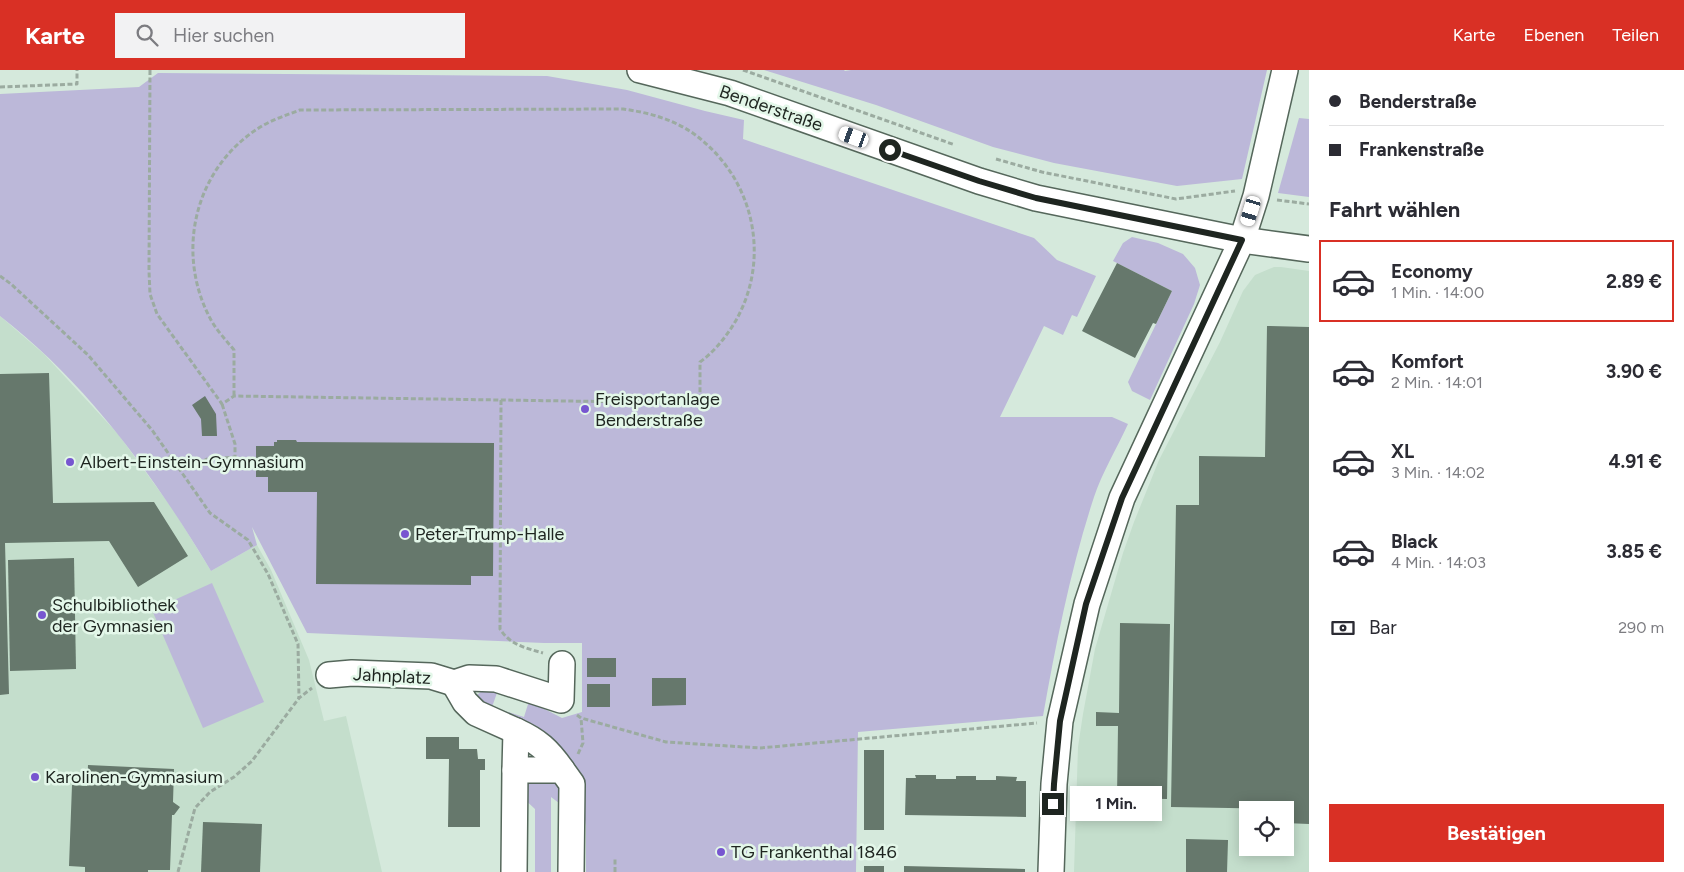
<!DOCTYPE html>
<html lang="de">
<meta charset="utf-8">
<style>
:root{--surface:#fff;--page:#f2f2f3;--text:#2b2b33;--muted:#7c7c81;--line:#e1e1e2;--accent:#d93025}
body{margin:0;font-family:Figtree,sans-serif;background:var(--page);color:var(--text);height:100vh;display:flex;flex-direction:column;font-size:19px;white-space:nowrap}
*{box-sizing:border-box;margin:0}
p{font-size:16px;color:var(--muted)}
.icon{flex:none;width:28px;height:28px;fill:none;stroke:currentColor;stroke-width:2;stroke-linecap:round;stroke-linejoin:round}
.map{position:relative;flex:1;overflow:hidden}
.sheet{display:flex;flex-direction:column;background:var(--surface);width:375px}
.sheet>*{flex:none}
.guide{display:grid;align-content:center;height:110px;padding:0 20px;background:var(--surface)}
.controls{position:absolute;left:1239px;top:731px;display:grid;gap:10px}
.controls a{display:grid;place-items:center;width:55px;height:55px;border-radius:0px;background:var(--surface);box-shadow:0 2px 12px #0003;font-size:25px}
.end{position:absolute;width:22px;height:22px;margin:-11px;border:6px solid #1e2520;background:#fff;box-shadow:0 0 0 2px #fff}
.from{border-radius:50%}
.bubble{position:absolute;height:35px;border-radius:0px;background:var(--surface);box-shadow:0 2px 12px #0003;font-size:16px;font-weight:700;line-height:35px;text-align:center}
.car{position:absolute;width:15px;height:30px;margin:-15px -8px;border-radius:6px;box-shadow:0 0 4px 1px #0007;background:linear-gradient(#fff 24%,#345 0 40%,#fff 0 76%,#345 0 86%,#fff 0)}
.guide b{display:flex;align-items:center;gap:18px;height:48px;font-size:19px}
.guide b+b{border-top:1px solid var(--line)}
.guide i{width:12px;height:12px;background:var(--text)}
ul{padding:0;list-style:none}
li{display:flex;align-items:center;gap:15px;height:82px;margin:0 10px 8px;padding:0 10px;border:2px solid transparent;border-radius:0px}
li div{flex:1}
li b{display:block;font-size:19px}
li em{font-style:normal;font-weight:700}
li.active{border-color:var(--accent)}
li>.icon{width:45px;height:45px;stroke-width:1.5}
h2{padding:0 20px;font-size:22px;line-height:60px}
.pay{display:flex;align-items:center;gap:12px;height:55px;padding:0 20px;font-size:19px}
.pay p{margin-inline-start:auto}
.action{display:flex;gap:10px;margin-top:auto;padding:10px 20px}
.action a{flex:1;height:58px;border-radius:0px;background:var(--accent);color:#fff;font-size:20px;font-weight:700;line-height:58px;text-align:center}
header{display:flex;align-items:center;gap:30px;box-sizing:border-box;height:70px;padding:0 25px;background:var(--accent);color:#fff}
header strong{font-size:24px}
nav{display:flex;gap:28px;margin-inline-start:auto;font-size:18px}
.search{width:350px;height:45px;background:var(--page);display:flex;align-items:center;gap:12px;box-sizing:border-box;padding:0 18px;border-radius:0px;color:var(--muted);font-size:19px}
main{display:flex;flex:1;min-height:0}
.map>svg:first-child{display:block}
</style>
<header>
<strong>Karte</strong>
<div class="search"><svg class="icon" aria-label="search" viewBox="0 0 24 24"><circle cx="10" cy="10" r="6"/><path d="M15 15l6 6"/></svg>Hier suchen</div>
<nav><a>Karte</a><a>Ebenen</a><a>Teilen</a></nav>
</header>
<main>
<div class="map">
<svg width="1309" height="802" viewBox="0 0 1309 802">
<rect width="100%" height="100%" fill="#d5e9dc"/>
<g fill="#c4decc" fill-rule="evenodd">
<path d="M 1274,197 L 1281,197 L 1309,201 L 1309,802 L 1074,802 L 1078,677 L 1083,644 L 1095,579 L 1123,483 L 1134,452 L 1159,390 L 1220,272 L 1243,221 L 1255,205 ZM 1248,740 L 1285,740 L 1285,778 L 1248,778 Z"/>
<path d="M 0,246 L 44,284 L 118,364 L 174,441 L 211,501 L 257,475 L 271,500 L 309,590 L 324,651 L 346,646 L 382,802 L 0,802 Z"/>
</g>
<g fill="#bcb8d9">
<path d="M 764,0 L 844,0 L 845,1 L 851,0 L 1267,0 L 1242,109 L 1177,116 L 1054,93 L 993,77 L 876,35 Z"/>
<path d="M 158,3 L 547,6 L 627,20 L 705,41 L 744,50 L 743,69 L 1034,168 L 1057,190 L 1096,206 L 1077,247 L 1072,245 L 1063,265 L 1044,256 L 1000,347 L 1112,347 L 1128,354 C 1117,378 1102,403 1094,427 C 1071,497 1056,573 1043,646 L 858,662 L 856,802 L 586,802 L 586,756 L 579,711 L 476,631 L 477,625 L 484,619 L 498,620 L 492,637 L 524,647 L 529,631 L 562,648 L 582,642 L 582,573 L 544,573 L 307,563 L 252,457 L 257,475 L 211,501 C 154,406 88,314 0,246 L 0,24 L 139,17 Z"/>
<path d="M 1299,48 L 1309,49 L 1309,127 L 1278,123 Z"/>
<path d="M 1132,167 L 1158,173 L 1183,184 L 1195,198 L 1200,215 L 1194,234 L 1150,330 L 1132,321 L 1128,312 L 1172,221 L 1113,191 L 1123,173 Z"/>
<path d="M 212,513 L 264,632 L 203,658 L 152,540 Z"/>
<path d="M 526,712 L 560,712 L 567,739 L 551,727 L 551,802 L 535,802 L 535,739 L 521,726 Z"/>
</g>
<g fill="#66786c">
<path d="M 1117,193 L 1172,221 L 1156,254 L 1153,253 L 1135,288 L 1082,261 Z"/>
<path d="M 1267,256 L 1309,257 L 1309,754 L 1285,753 L 1285,739 L 1171,737 L 1176,435 L 1199,435 L 1199,386 L 1265,387 Z"/>
<path d="M 49,303 L 53,433 L 154,432 L 188,486 L 138,517 L 109,471 L 5,473 L 9,624 L 0,625 L 0,304 Z"/>
<path d="M 205,326 L 216,344 L 217,366 L 202,366 L 201,349 L 192,335 Z"/>
<path d="M 277,370 L 296,370 L 297,372 L 494,373 L 493,506 L 471,506 L 471,515 L 316,514 L 317,422 L 268,422 L 268,407 L 256,407 L 256,376 L 274,376 L 274,372 L 277,372 Z"/>
<path d="M 74,488 L 76,599 L 10,601 L 8,490 Z"/>
<path d="M 1120,553 L 1170,554 L 1167,729 L 1117,728 L 1118,656 L 1096,656 L 1096,642 L 1119,643 Z"/>
<rect x="587" y="588" width="29" height="19"/>
<path d="M 652,608 L 686,608 L 686,635 L 652,636 Z"/>
<rect x="587" y="614" width="23" height="23"/>
<path d="M 426,667 L 459,667 L 459,679 L 477,679 L 478,689 L 485,689 L 485,700 L 480,700 L 480,757 L 448,757 L 449,689 L 426,689 Z"/>
<rect x="864" y="680" width="20" height="80"/>
<path d="M 88,695 L 174,699 L 173,732 L 180,737 L 174,745 L 172,745 L 170,800 L 148,800 L 148,802 L 85,802 L 85,797 L 69,796 L 72,715 L 87,716 Z"/>
<path d="M 915,705 L 936,705 L 936,709 L 956,709 L 956,706 L 976,706 L 976,710 L 996,710 L 996,706 L 1017,707 L 1016,711 L 1026,711 L 1026,747 L 905,745 L 906,708 L 916,708 Z"/>
<path d="M 203,752 L 262,754 L 260,802 L 201,802 Z"/>
<path d="M 1186,769 L 1228,770 L 1227,802 L 1186,802 Z"/>
<rect x="864" y="796" width="20" height="6"/>
<path d="M 904,796 L 1025,799 L 1025,802 L 904,802 Z"/>
</g>
<g fill="none" stroke-linecap="round" stroke-linejoin="round">
<defs>
<g id="street">
<path d="M 640,0 L 730,23 L 979,111 L 1036,128 L 1242,170 L 1309,179"/>
<path d="M 329,605 L 352,603 L 431,606 L 454,613 L 469,608 L 496,609 L 561,630 L 562,594"/>
<path d="M 454,613 L 465,632 L 476,643 L 516,661"/>
<path d="M 515,700 L 516,661 C 538,671 548,680 562,700"/>
<path d="M 514,802 L 515,700 L 562,700 L 572,714 L 571,802"/>
<path d="M 1051,802 L 1054,714 L 1060,651 L 1087,534 L 1122,428 L 1242,170 L 1256,126 L 1285,0"/>
</g>
</defs>
<use href="#street" stroke="#55675b" stroke-width="28"/>
<g stroke="#9baba0" stroke-width="3" stroke-dasharray="5 2.5" stroke-linecap="butt">
<path d="M 150,0 L 149,201 L 150,224 L 157,244 L 222,334 L 234,326 L 700,333 L 700,292 C 714,282 726,267 735,252 C 770,192 756,116 703,71 C 680,51 652,43 623,39 L 300,40 C 287,45 274,49 262,56 C 195,96 174,182 211,250 C 217,261 226,270 234,280 L 234,326"/>
<path d="M 743,0 L 955,75"/>
<path d="M 0,17 L 77,14 L 77,0"/>
<path d="M 996,89 L 1042,102 L 1176,129 L 1235,121"/>
<path d="M 1277,130 L 1309,134"/>
<path d="M 0,206 L 11,214 L 88,285 L 152,360 L 210,443 L 248,470 L 268,504 L 298,574 L 299,628 L 312,618"/>
<path d="M 501,330 L 500,559 C 510,575 526,578 543,583"/>
<path d="M 190,399 L 207,389 L 235,387 L 235,374 L 222,334"/>
<path d="M 577,645 L 581,648 L 666,672 L 760,678 L 1037,653"/>
<path d="M 578,684 L 583,673 L 581,648"/>
<path d="M 178,802 L 195,738 L 210,722 L 234,707 L 252,691 L 299,628"/>
<path d="M 615,802 L 615,788"/>
</g>
<use href="#street" stroke="#fff" stroke-width="25"/>
</g>
<g fill="none" stroke-linecap="round" stroke-linejoin="round">
<path stroke="#1e2520" stroke-width="6" d="M 890,80 L 979,111 L 1036,128 L 1242,170 L 1122,428 L 1086,534 L 1060,651 L 1054,714 L 1053,734"/>
</g>
<g fill="#7756d0" stroke="#e3f7e9" stroke-width="2">
<circle cx="585" cy="339" r="5"/>
<circle cx="70" cy="392" r="5"/>
<circle cx="405" cy="464" r="5"/>
<circle cx="42" cy="545" r="5"/>
<circle cx="35" cy="707" r="5"/>
<circle cx="721" cy="782" r="5"/>
</g>
<g text-anchor="middle" dominant-baseline="central" stroke-width="5" stroke-linejoin="round" paint-order="stroke">
<g font-size="18" fill="#1e2520" stroke="#e3f7e9">
<text transform="translate(771 38) rotate(19)">Benderstraße</text>
<text transform="translate(392 606) rotate(3)">Jahnplatz</text>
</g>
<g font-size="18" fill="#1e2520" stroke="#e3f7e9" text-anchor="start">
<text x="595" y="329">Freisportanlage<tspan x="595" dy="21">Benderstraße</tspan></text>
<text x="80" y="392">Albert-Einstein-Gymnasium</text>
<text x="415" y="464">Peter-Trump-Halle</text>
<text x="52" y="535">Schulbibliothek<tspan x="52" dy="21">der Gymnasien</tspan></text>
<text x="45" y="707">Karolinen-Gymnasium</text>
<text x="731" y="782">TG Frankenthal 1846</text>
</g>
</g>
</svg>
<div class="controls">
<a><svg class="icon" aria-label="locate" viewBox="0 0 24 24"><circle cx="12" cy="12" r="6"/><path d="M12 2v4M12 18v4M2 12h4M18 12h4"/></svg></a>
</div>
<i class="end from" style="left:890px;top:80px"></i>
<i class="end" style="left:1053px;top:734px"></i>
<div class="bubble" style="left:1070px;top:716px;width:92px">1 Min.</div>
<i class="car" style="left:854px;top:67px;rotate:290deg"></i>
<i class="car" style="left:1251px;top:141px;rotate:197deg"></i>
</div>
<section class="sheet">
<div class="guide">
<b><i class="from"></i>Benderstraße</b>
<b><i></i>Frankenstraße</b>
</div>
<h2>Fahrt wählen</h2>
<ul>
<li class="active"><svg class="icon" aria-label="car" viewBox="0 0 24 24"><path d="M5 17H2v-5l4-1 3-4h7l3 4 3 1v5h-3M9 17h6M6 11h13"/><circle cx="7" cy="17" r="2"/><circle cx="17" cy="17" r="2"/></svg><div><b>Economy</b><p>1 Min. · 14:00</p></div><em>2.89 €</em></li>
<li><svg class="icon" aria-label="car" viewBox="0 0 24 24"><path d="M5 17H2v-5l4-1 3-4h7l3 4 3 1v5h-3M9 17h6M6 11h13"/><circle cx="7" cy="17" r="2"/><circle cx="17" cy="17" r="2"/></svg><div><b>Komfort</b><p>2 Min. · 14:01</p></div><em>3.90 €</em></li>
<li><svg class="icon" aria-label="car" viewBox="0 0 24 24"><path d="M5 17H2v-5l4-1 3-4h7l3 4 3 1v5h-3M9 17h6M6 11h13"/><circle cx="7" cy="17" r="2"/><circle cx="17" cy="17" r="2"/></svg><div><b>XL</b><p>3 Min. · 14:02</p></div><em>4.91 €</em></li>
<li><svg class="icon" aria-label="car" viewBox="0 0 24 24"><path d="M5 17H2v-5l4-1 3-4h7l3 4 3 1v5h-3M9 17h6M6 11h13"/><circle cx="7" cy="17" r="2"/><circle cx="17" cy="17" r="2"/></svg><div><b>Black</b><p>4 Min. · 14:03</p></div><em>3.85 €</em></li>
</ul>
<div class="pay"><svg class="icon" aria-label="cash" viewBox="0 0 24 24"><path d="M3 7h18v10H3z"/><circle cx="12" cy="12" r="2"/></svg>Bar<p>290 m</p></div>
<div class="action"><a>Bestätigen</a></div>
</section>
</main>
